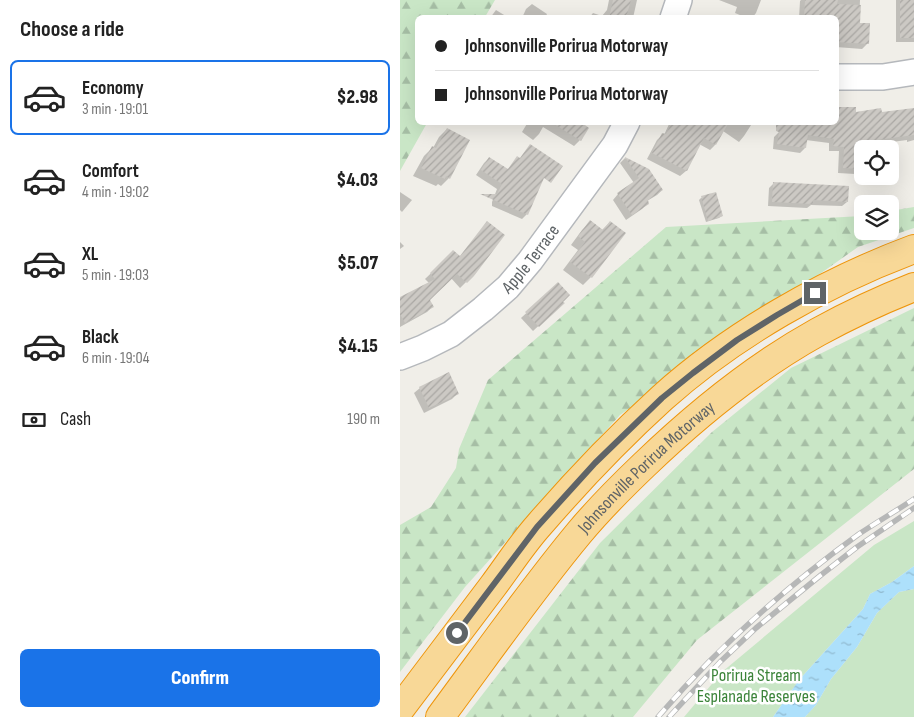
<!DOCTYPE html>
<meta charset="utf-8">
<style>
:root{--surface:#fff;--page:#f2f2f2;--text:#222;--muted:#767676;--line:#e0e0e0;--accent:#1a73e8}
body{margin:0;font-family:"Sofia Sans Condensed",sans-serif;background:var(--page);color:var(--text);height:100vh;display:flex;flex-direction:column;font-size:19px;white-space:nowrap}
*{box-sizing:border-box;margin:0}
p{font-size:16px;color:var(--muted)}
.icon{flex:none;width:28px;height:28px;fill:none;stroke:currentColor;stroke-width:2;stroke-linecap:round;stroke-linejoin:round}
.map{position:relative;flex:1;overflow:hidden}
.details{display:flex;flex-direction:column;background:var(--surface);width:400px}
.details>*{flex:none}
.guide{position:absolute;left:15px;top:15px;width:424px;height:110px;border-radius:8px;box-shadow:0 5px 20px #0002;display:grid;align-content:center;height:110px;padding:0 20px;background:var(--surface)}
.tools{position:absolute;left:454px;top:140px;display:grid;gap:10px}
.tools a{display:grid;place-items:center;width:45px;height:45px;border-radius:8px;background:var(--surface);box-shadow:0 5px 20px #0002;font-size:25px}
.end{position:absolute;width:22px;height:22px;margin:-11px;border:6px solid #5f6467;background:#fff;box-shadow:0 0 0 2px #fff}
.from{border-radius:50%}
.guide b{display:flex;align-items:center;gap:18px;height:48px;font-size:19px}
.guide b+b{border-top:1px solid var(--line)}
.guide i{width:12px;height:12px;background:var(--text)}
ul{padding:0;list-style:none}
li{display:flex;align-items:center;gap:15px;height:75px;margin:0 10px 8px;padding:0 10px;border:2px solid transparent;border-radius:8px}
li div{flex:1}
li b{display:block;font-size:19px}
li em{font-style:normal;font-weight:800}
li.selected{border-color:var(--accent)}
li>.icon{width:45px;height:45px;stroke-width:1.5}
h2{padding:0 20px;font-size:22px;line-height:60px}
.pay{display:flex;align-items:center;gap:12px;height:55px;padding:0 20px;font-size:19px}
.pay p{margin-inline-start:auto}
.primary-button{display:flex;gap:10px;margin-top:auto;padding:10px 20px}
.primary-button a{flex:1;height:58px;border-radius:8px;background:var(--accent);color:#fff;font-size:20px;font-weight:800;line-height:58px;text-align:center}
main{display:flex;flex:1;min-height:0}
.map>svg:first-child{display:block}
</style>
<main>
<section class="details">
<h2>Choose a ride</h2>
<ul>
<li class="selected"><svg class="icon" aria-label="car" viewBox="0 0 24 24"><path d="M5 17H2v-5l4-1 3-4h7l3 4 3 1v5h-3M9 17h6M6 11h13"/><circle cx="7" cy="17" r="2"/><circle cx="17" cy="17" r="2"/></svg><div><b>Economy</b><p>3 min · 19:01</p></div><em>$2.98</em></li>
<li><svg class="icon" aria-label="car" viewBox="0 0 24 24"><path d="M5 17H2v-5l4-1 3-4h7l3 4 3 1v5h-3M9 17h6M6 11h13"/><circle cx="7" cy="17" r="2"/><circle cx="17" cy="17" r="2"/></svg><div><b>Comfort</b><p>4 min · 19:02</p></div><em>$4.03</em></li>
<li><svg class="icon" aria-label="car" viewBox="0 0 24 24"><path d="M5 17H2v-5l4-1 3-4h7l3 4 3 1v5h-3M9 17h6M6 11h13"/><circle cx="7" cy="17" r="2"/><circle cx="17" cy="17" r="2"/></svg><div><b>XL</b><p>5 min · 19:03</p></div><em>$5.07</em></li>
<li><svg class="icon" aria-label="car" viewBox="0 0 24 24"><path d="M5 17H2v-5l4-1 3-4h7l3 4 3 1v5h-3M9 17h6M6 11h13"/><circle cx="7" cy="17" r="2"/><circle cx="17" cy="17" r="2"/></svg><div><b>Black</b><p>6 min · 19:04</p></div><em>$4.15</em></li>
</ul>
<div class="pay"><svg class="icon" aria-label="cash" viewBox="0 0 24 24"><path d="M3 7h18v10H3z"/><circle cx="12" cy="12" r="2"/></svg>Cash<p>190 m</p></div>
<div class="primary-button"><a>Confirm</a></div>
</section>
<div class="map">
<svg width="514" height="717" viewBox="0 0 514 717">
<defs>
<pattern id="forest-firs" width="22" height="20" patternUnits="userSpaceOnUse" patternTransform="scale(1.25)"><rect width="22" height="20" fill="#c9e6c6"/><path d="M5 1l3.5 6h-7zM16 11l3.5 6h-7z" fill="#a6bea5"/></pattern>
<pattern id="water-ripples" width="26" height="14" patternUnits="userSpaceOnUse" patternTransform="scale(1.25)"><rect width="26" height="14" fill="#ade0fb"/><path d="M2 4q2-2 4 0t4 0M15 11q2-2 4 0t4 0" fill="none" stroke="#90b9cf"/></pattern>
<pattern id="building-hatch" width="6" height="6" patternUnits="userSpaceOnUse" patternTransform="scale(1.25)"><rect width="6" height="6" fill="#ccc9c4"/><path d="M-1 1l2-2M0 6l6-6M5 7l2-2" fill="none" stroke="#a9a7a3"/></pattern>
</defs>
<rect width="100%" height="100%" fill="#f0eee8"/>
<g fill="url(#forest-firs)">
<path d="M 0,0 L 95,0 L 85,17 L 18,18 L 18,122 L 27,123 L 0,171 Z"/>
<path d="M 514,207 L 514,228 L 458,247 L 220,415 L 65,587 L 0,672 L 0,525 L 31,507 L 56,468 L 59,449 L 88,380 L 266,227 L 462,216 L 462,231 L 490,231 L 490,211 Z"/>
<path d="M 514,308 L 514,469 L 297,640 L 233,717 L 65,717 L 200,543 L 312,432 L 391,368 Z"/>
</g>
<g fill="#c9e6c6">
<path d="M 514,521 L 514,566 L 492,582 L 470,594 L 463,609 L 399,680 L 373,717 L 284,717 L 322,672 L 474,545 Z"/>
<path d="M 514,589 L 514,717 L 405,717 L 416,705 L 431,679 L 457,647 L 477,613 L 499,592 Z"/>
</g>
<path fill="url(#water-ripples)" d="M 514,566 L 514,589 L 499,592 L 477,613 L 457,647 L 431,679 L 416,705 L 405,717 L 373,717 L 399,680 L 463,609 L 470,594 L 492,582 Z"/>
<g fill="#0003">
<path d="M 209,0 L 237,0 L 233,18 L 189,18 L 193,13 L 202,16 L 207,10 Z"/>
<path d="M 319,0 L 361,0 L 356,13 L 352,18 L 347,18 L 335,13 L 337,7 Z"/>
<path d="M 401,0 L 460,0 L 459,24 L 467,44 L 462,49 L 436,47 L 436,18 L 399,18 L 400,1 Z"/>
<rect x="496" y="0" width="18" height="42"/>
<path d="M 132,4 L 147,14 L 145,18 L 122,18 L 126,9 Z"/>
<path d="M 96,10 L 109,18 L 90,18 Z"/>
<path d="M 514,109 L 514,140 L 507,142 L 507,140 L 461,146 L 460,169 L 455,174 L 438,173 L 439,151 L 429,151 L 429,143 L 406,140 L 405,148 L 400,153 L 373,149 L 374,137 L 379,132 L 436,122 L 454,113 L 481,114 Z"/>
<path d="M 128,122 L 178,122 L 187,128 L 180,140 L 174,146 L 143,127 L 139,134 L 133,140 L 122,132 Z"/>
<path d="M 270,122 L 353,122 L 344,136 L 339,142 L 323,131 L 315,145 L 310,150 L 299,144 L 286,171 L 280,176 L 247,159 L 257,140 L 263,134 L 264,135 Z"/>
<path d="M 47,129 L 49,178 L 41,186 L 38,184 L 36,186 L 13,176 L 24,156 L 32,148 L 33,148 L 39,137 Z"/>
<path d="M 89,158 L 107,170 L 114,163 L 127,214 L 122,219 L 92,206 L 92,202 L 97,189 L 76,175 L 84,163 Z"/>
<path d="M 225,158 L 249,170 L 262,190 L 257,195 L 247,201 L 248,203 L 242,209 L 226,220 L 213,200 L 218,194 L 234,183 L 220,163 Z"/>
<path d="M 374,183 L 447,202 L 442,206 L 411,205 L 407,208 L 368,206 L 369,188 Z"/>
<path d="M 0,192 L 12,200 L 2,212 L 0,210 Z"/>
<path d="M 315,193 L 322,216 L 319,218 L 306,222 L 299,200 L 301,198 Z"/>
<path d="M 190,222 L 202,230 L 210,222 L 191,277 L 183,285 L 163,270 L 178,250 L 171,245 L 182,230 Z"/>
<path d="M 0,242 L 4,246 L 0,249 Z"/>
<path d="M 53,252 L 73,275 L 60,288 L 51,278 L 28,300 L 32,307 L 27,312 L 0,327 L 0,298 L 29,283 L 25,279 Z"/>
<path d="M 158,284 L 163,303 L 133,331 L 121,318 Z"/>
<path d="M 20,388 L 58,393 L 52,399 L 24,413 L 14,393 Z"/>
</g>
<g fill="url(#building-hatch)">
<path d="M 213,0 L 231,0 L 226,18 L 209,18 Z"/>
<path d="M 405,0 L 438,0 L 437,4 L 461,5 L 460,23 L 470,23 L 469,44 L 436,42 L 436,18 L 404,18 Z"/>
<rect x="500" y="0" width="14" height="38"/>
<path d="M 436,107 L 456,107 L 456,112 L 481,108 L 482,112 L 514,108 L 514,135 L 462,142 L 461,169 L 443,168 L 444,147 L 433,146 L 434,139 L 408,135 L 406,148 L 377,144 L 379,132 L 376,131 L 376,122 L 436,122 Z"/>
<path d="M 151,122 L 181,122 L 189,128 L 181,141 Z"/>
<path d="M 272,122 L 329,122 L 316,145 L 304,138 L 287,171 L 252,153 L 262,133 L 266,134 Z"/>
<path d="M 47,128 L 70,140 L 50,179 L 46,176 L 45,179 L 21,168 L 32,146 L 36,148 Z"/>
<path d="M 130,144 L 163,166 L 151,183 L 144,178 L 128,215 L 80,194 L 97,194 L 102,184 L 81,170 L 89,157 L 108,169 L 117,156 L 120,158 Z"/>
<path d="M 225,157 L 249,169 L 263,190 L 248,200 L 249,204 L 232,215 L 217,193 L 239,178 Z"/>
<path d="M 373,182 L 449,186 L 448,202 L 413,200 L 413,204 L 372,202 Z"/>
<path d="M 316,192 L 323,216 L 308,221 L 301,196 Z"/>
<path d="M 190,220 L 203,230 L 210,221 L 226,233 L 192,278 L 170,262 L 185,242 L 178,236 Z"/>
<path d="M 87,221 L 105,235 L 74,276 L 67,283 L 57,274 L 30,300 L 34,307 L 5,323 L 0,314 L 0,297 L 35,279 L 30,273 L 53,250 L 60,256 Z"/>
<path d="M 158,282 L 170,295 L 163,302 L 165,303 L 139,327 L 125,312 Z"/>
<path d="M 49,372 L 59,394 L 29,408 L 19,387 Z"/>
</g>
<g fill="none" stroke-linecap="round" stroke-linejoin="round">
<defs>
<g id="minor">
<path d="M 273,18 L 279,0"/>
<path d="M 436,77 L 483,77 L 514,72"/>
<path id="s1" d="M 0,357 L 23,348 L 51,334 L 83,309 L 108,287 L 130,261 L 215,145 L 227,122"/>
</g>
<g id="highway">
<path d="M 0,709 C 31,668 62,627 93,586 C 108,566 122,544 139,525 C 177,481 218,438 262,398 C 332,335 425,282 514,249"/>
<path id="s2" d="M 40,717 C 86,655 130,592 179,533 C 199,509 222,486 244,465 C 296,415 355,367 418,332 C 449,315 481,300 514,287"/>
</g>
</defs>
<use href="#minor" stroke="#b5b8bc" stroke-width="28"/>
<use href="#highway" stroke="#ee950b" stroke-width="30"/>
<use href="#minor" stroke="#fff" stroke-width="25"/>
<use href="#highway" stroke="#f8d897" stroke-width="28"/>
<defs>
<g id="rail">
<path d="M 258,717 C 317,648 386,587 459,534 C 477,522 496,511 514,499"/>
<path d="M 269,717 L 320,662 L 356,628 L 421,575 L 457,547 L 514,508"/>
</g>
</defs>
<use href="#rail" stroke="#b6b7b7" stroke-width="5.5"/>
<use href="#rail" stroke="#fff" stroke-width="4" stroke-dasharray="11" stroke-linecap="butt"/>
</g>
<g fill="none" stroke-linecap="round" stroke-linejoin="round">
<path stroke="#5f6467" stroke-width="6" d="M 57,633 L 137,527 L 195,463 L 262,398 L 293,373 L 337,340 L 377,315 L 415,293"/>
</g>
<g text-anchor="middle" dominant-baseline="central" stroke-width="5" stroke-linejoin="round" paint-order="stroke">
<g font-size="18" fill="#5f6467" stroke="#fff">
<text stroke="none"><textPath href="#s1" startOffset="166">Apple Terrace</textPath></text>
<text stroke="none"><textPath href="#s2" startOffset="325">Johnsonville Porirua Motorway</textPath></text>
</g>
<g font-size="18" fill="#3c843a" stroke="#fff">
<text x="356" y="675">Porirua Stream<tspan x="356" dy="21">Esplanade Reserves</tspan></text>
</g>
</g>
</svg>
<div class="tools">
<a><svg class="icon" aria-label="locate" viewBox="0 0 24 24"><circle cx="12" cy="12" r="6"/><path d="M12 2v4M12 18v4M2 12h4M18 12h4"/></svg></a>
<a><svg class="icon" aria-label="layers" viewBox="0 0 24 24"><path d="M12 4l9 5-9 5-9-5zM3 14l9 5 9-5"/></svg></a>
</div>
<i class="end from" style="left:57px;top:633px"></i>
<i class="end" style="left:415px;top:293px"></i>
<div class="guide">
<b><i class="from"></i>Johnsonville Porirua Motorway</b>
<b><i></i>Johnsonville Porirua Motorway</b>
</div>
</div>
</main>
